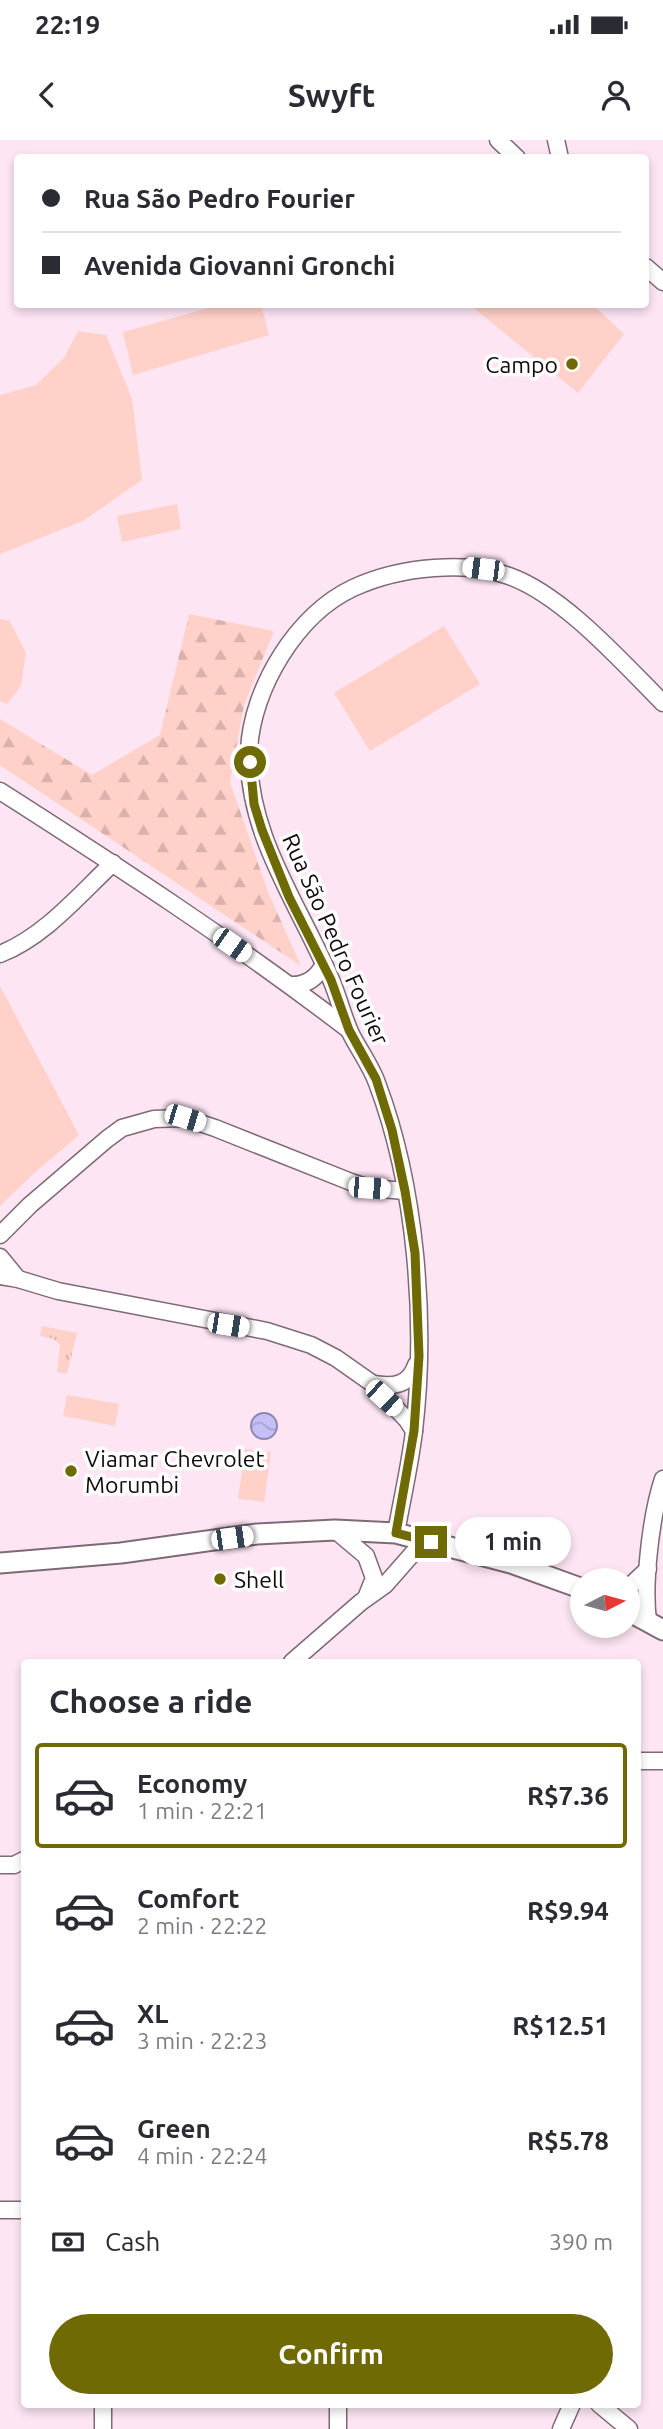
<!DOCTYPE html>
<meta charset="utf-8">
<style>
:root{--surface:#fff;--page:#f2f2f3;--text:#2b2b33;--muted:#7c7c81;--line:#e1e1e2;--accent:#6f6a04}
body{margin:0;font-family:Ubuntu,sans-serif;background:var(--page);color:var(--text);height:100vh;display:flex;flex-direction:column;font-size:26px;white-space:nowrap}
*{box-sizing:border-box;margin:0}
p{font-size:23px;color:var(--muted)}
.icon{flex:none;width:38px;height:38px;fill:none;stroke:currentColor;stroke-width:2;stroke-linecap:round;stroke-linejoin:round}
.map{position:relative;flex:1;overflow:hidden}
.details{position:absolute;left:21px;top:1519px;width:620px;height:749px;display:flex;flex-direction:column;background:var(--surface);border-radius:7px;box-shadow:0 4px 10px #0003}
.details>*{flex:none}
.guide{position:absolute;left:14px;top:14px;width:635px;height:154px;border-radius:7px;box-shadow:0 4px 10px #0003;display:grid;align-content:center;height:154px;padding:0 28px;background:var(--surface)}
.needle{width:46px;rotate:84deg}
.fabs{position:absolute;left:570px;top:1428px;display:grid;gap:14px}
.fabs a{display:grid;place-items:center;width:70px;height:70px;border-radius:50%;background:var(--surface);box-shadow:0 4px 10px #0003;font-size:35px}
.end{position:absolute;width:32px;height:32px;margin:-16px;border:9px solid #6f6a04;background:#fff;box-shadow:0 0 0 4px #fff}
.from{border-radius:50%}
.bubble{position:absolute;height:49px;border-radius:24px;background:var(--surface);box-shadow:0 4px 10px #0003;font-size:23px;font-weight:700;line-height:49px;text-align:center}
.car{position:absolute;width:21px;height:42px;margin:-21px -10px;border-radius:9px;box-shadow:0 0 5px 2px #0007;background:linear-gradient(#fff 24%,#345 0 40%,#fff 0 76%,#345 0 86%,#fff 0)}
.guide b{display:flex;align-items:center;gap:24px;height:66px;font-size:26px}
.guide b+b{border-top:2px solid var(--line)}
.guide i{width:18px;height:18px;background:var(--text)}
ul{padding:0;list-style:none}
li{display:flex;align-items:center;gap:21px;height:105px;margin:0 14px 10px;padding:0 14px;border:4px solid transparent;border-radius:7px}
li div{flex:1}
li b{display:block;font-size:26px}
li em{font-style:normal;font-weight:700}
li.active{border-color:var(--accent)}
li>.icon{width:63px;height:63px;stroke-width:1.5}
h2{padding:0 28px;font-size:32px;line-height:84px}
.pay{display:flex;align-items:center;gap:18px;height:77px;padding:0 28px;font-size:26px}
.pay p{margin-inline-start:auto}
.action{display:flex;gap:14px;margin-top:auto;padding:14px 28px}
.action a{flex:1;height:80px;border-radius:42px;background:var(--accent);color:#fff;font-size:28px;font-weight:700;line-height:80px;text-align:center}
.status{display:flex;justify-content:space-between;align-items:center;height:49px;padding:0 35px;background:var(--surface);direction:ltr}
.status svg{height:19px;fill:currentColor}
header{display:flex;justify-content:space-between;align-items:center;height:91px;padding:0 28px;background:var(--surface);font-size:32px;font-weight:700}
.map>svg:first-child{display:block}
</style>
<div class="status"><b>22:19</b><svg viewBox="0 0 49 12"><path d="M0 12V9h3v3zM5 12V6h3v6zM10 12V3h3v9zM15 12V0h3v12zM26 1h20v11H26zM47 4h2v5h-2z"/></svg></div>
<header><svg class="icon" aria-label="back" viewBox="0 0 24 24"><path d="M15 5l-7 7 7 7"/></svg>Swyft<svg class="icon" aria-label="person" viewBox="0 0 24 24"><circle cx="12" cy="8" r="4"/><path d="M4 21q1-7 8-7t8 7"/></svg></header>
<div class="map">
<svg width="663" height="2289" viewBox="0 0 663 2289">
<defs>
<pattern id="grass-tufts" width="24" height="20" patternUnits="userSpaceOnUse" patternTransform="scale(1.75)"><rect width="24" height="20" fill="#ffd1c9"/><path d="M3 7l-1-3M5 7V3M7 7l1-3M15 17l-1-3M17 17v-4M19 17l1-3" fill="none" stroke="#dab2ab"/></pattern>
<pattern id="forest-firs" width="22" height="20" patternUnits="userSpaceOnUse" patternTransform="scale(1.75)"><rect width="22" height="20" fill="#ffd1c9"/><path d="M5 1l3.5 6h-7zM16 11l3.5 6h-7z" fill="#dab2ab"/></pattern>
<pattern id="water-waves" width="16" height="10" patternUnits="userSpaceOnUse" patternTransform="scale(1.75)"><rect width="16" height="10" fill="#c4c0f5"/><path d="M0 5q4-4 8 0t8 0" fill="none" stroke="#a7a4d1"/></pattern>
</defs>
<rect width="100%" height="100%" fill="#fde5f4"/>
<path fill="url(#grass-tufts)" d="M 42,1186 L 77,1193 L 67,1234 L 57,1232 L 60,1205 L 54,1199 L 40,1196 Z"/>
<path fill="url(#forest-firs)" d="M 189,474 L 274,491 L 244,565 L 230,642 L 268,752 L 301,826 L 0,625 L 0,579 L 92,635 L 160,595 Z"/>
<g fill="#ffd1c9">
<path d="M 261,164 L 269,195 L 133,235 L 123,192 L 219,165 Z"/>
<path d="M 479,165 L 593,165 L 624,194 L 578,253 L 475,169 Z"/>
<path d="M 78,191 L 106,195 L 132,259 L 142,340 L 83,381 L 0,414 L 0,255 L 36,245 L 64,218 Z"/>
<path d="M 177,364 L 181,389 L 122,402 L 117,376 Z"/>
<path d="M 0,479 L 9,480 L 26,513 L 21,546 L 7,564 L 0,561 Z"/>
<path d="M 444,486 L 480,544 L 370,611 L 334,553 Z"/>
<path d="M 0,846 L 79,995 L 32,1035 L 0,1066 Z"/>
<path d="M 67,1255 L 119,1264 L 115,1286 L 63,1276 Z"/>
<path d="M 245,1309 L 271,1312 L 264,1362 L 238,1359 Z"/>
</g>
<circle fill="url(#water-waves)" stroke="#8e89b0" stroke-width="2" cx="264" cy="1286" r="13"/>
<g fill="none" stroke-linecap="round" stroke-linejoin="round">
<defs>
<g id="minor">
<path d="M 498,0 L 517,18"/>
<path d="M 556,0 L 560,18"/>
<path d="M 646,127 L 663,142"/>
<path d="M 0,651 C 119,727 237,804 349,890"/>
<path d="M 0,814 C 44,797 79,755 113,723"/>
<path d="M 290,845 C 306,846 317,838 324,824"/>
<path d="M 0,1095 L 30,1065 L 107,999 L 122,988 L 154,979 L 185,978 L 215,988 L 351,1042 L 369,1048 L 405,1051"/>
<path d="M 0,1117 L 18,1139"/>
<path d="M 0,1136 L 18,1139 L 58,1151 L 267,1191 L 311,1205 L 336,1218 L 373,1244 L 407,1280 L 414,1291"/>
<path d="M 373,1244 C 393,1247 409,1246 416,1225"/>
<path d="M 335,1390 L 366,1416 L 374,1438 L 366,1458"/>
<path d="M 396,1393 C 402,1359 410,1325 414,1291 C 427,1181 416,1046 377,943 C 371,926 359,910 351,894 C 343,877 339,859 332,842 C 301,767 246,695 249,610 C 252,548 297,474 353,448 C 379,436 406,430 434,428 C 459,426 485,427 509,436 C 563,455 622,522 663,563"/>
<path d="M 628,1448 L 648,1429"/>
<path d="M 648,1481 C 643,1443 651,1375 663,1339"/>
<path d="M 292,1522 L 361,1462 L 385,1445 L 414,1412 L 431,1402"/>
<path d="M 637,1621 L 663,1621"/>
<path d="M 0,1725 L 14,1725 L 24,1720"/>
<path d="M 0,2070 L 24,2070"/>
<path d="M 338,2264 L 338,2289"/>
<path d="M 599,2264 L 629,2289"/>
<path d="M 103,2289 L 103,2264"/>
<path d="M 561,2289 L 572,2264"/>
</g>
<g id="major">
<path d="M 0,1423 L 121,1413 L 257,1394 L 335,1390 L 396,1393 L 511,1423 L 583,1449"/>
<path d="M 628,1471 L 663,1490"/>
</g>
</defs>
<use href="#minor" stroke="#7e6977" stroke-width="19"/>
<use href="#major" stroke="#7e6977" stroke-width="23"/>
<use href="#minor" stroke="#fff" stroke-width="16"/>
<use href="#major" stroke="#fff" stroke-width="19"/>
</g>
<g fill="none" stroke-linecap="round" stroke-linejoin="round">
<path stroke="#6f6a04" stroke-width="9" d="M 250,622 L 254,664 L 262,690 L 289,757 L 331,840 L 349,890 L 376,939 L 392,990 L 405,1051 L 415,1113 L 419,1216 L 414,1291 L 396,1393 L 431,1402"/>
</g>
<g fill="#6f6a04" stroke="#fff" stroke-width="2.5">
<circle cx="572" cy="224" r="7"/>
<circle cx="71" cy="1331" r="7"/>
<circle cx="220" cy="1439" r="7"/>
</g>
<g text-anchor="middle" dominant-baseline="central" stroke-width="7" stroke-linejoin="round" paint-order="stroke">
<g font-size="23" fill="#110a0e" stroke="#fff" text-anchor="start">
<text x="558" y="224" text-anchor="end">Campo</text>
<text x="85" y="1318">Viamar Chevrolet<tspan x="85" dy="26">Morumbi</tspan></text>
<text x="234" y="1439">Shell</text>
</g>
<g font-size="23" fill="#110a0e" stroke="#fff">
<text transform="translate(336 799) rotate(66)">Rua São Pedro Fourier</text>
</g>
</g>
</svg>
<div class="fabs">
<a><svg class="needle" viewBox="-14 -14 28 28"><path d="M0-13l5 13h-10z" fill="#e53935"/><path d="M0 13l5-13h-10z" fill="#7c7c81"/></svg></a>
</div>
<i class="end from" style="left:250px;top:622px"></i>
<i class="end" style="left:431px;top:1402px"></i>
<div class="bubble" style="left:455px;top:1377px;width:116px">1 min</div>
<i class="car" style="left:483px;top:429px;rotate:277deg"></i>
<i class="car" style="left:232px;top:805px;rotate:125deg"></i>
<i class="car" style="left:185px;top:978px;rotate:107deg"></i>
<i class="car" style="left:369px;top:1048px;rotate:94deg"></i>
<i class="car" style="left:228px;top:1185px;rotate:99deg"></i>
<i class="car" style="left:384px;top:1258px;rotate:133deg"></i>
<i class="car" style="left:232px;top:1398px;rotate:82deg"></i>
<div class="guide">
<b><i class="from"></i>Rua São Pedro Fourier</b>
<b><i></i>Avenida Giovanni Gronchi</b>
</div>
<section class="details">
<h2>Choose a ride</h2>
<ul>
<li class="active"><svg class="icon" aria-label="car" viewBox="0 0 24 24"><path d="M5 17H2v-5l4-1 3-4h7l3 4 3 1v5h-3M9 17h6M6 11h13"/><circle cx="7" cy="17" r="2"/><circle cx="17" cy="17" r="2"/></svg><div><b>Economy</b><p>1 min · 22:21</p></div><em>R$7.36</em></li>
<li><svg class="icon" aria-label="car" viewBox="0 0 24 24"><path d="M5 17H2v-5l4-1 3-4h7l3 4 3 1v5h-3M9 17h6M6 11h13"/><circle cx="7" cy="17" r="2"/><circle cx="17" cy="17" r="2"/></svg><div><b>Comfort</b><p>2 min · 22:22</p></div><em>R$9.94</em></li>
<li><svg class="icon" aria-label="car" viewBox="0 0 24 24"><path d="M5 17H2v-5l4-1 3-4h7l3 4 3 1v5h-3M9 17h6M6 11h13"/><circle cx="7" cy="17" r="2"/><circle cx="17" cy="17" r="2"/></svg><div><b>XL</b><p>3 min · 22:23</p></div><em>R$12.51</em></li>
<li><svg class="icon" aria-label="car" viewBox="0 0 24 24"><path d="M5 17H2v-5l4-1 3-4h7l3 4 3 1v5h-3M9 17h6M6 11h13"/><circle cx="7" cy="17" r="2"/><circle cx="17" cy="17" r="2"/></svg><div><b>Green</b><p>4 min · 22:24</p></div><em>R$5.78</em></li>
</ul>
<div class="pay"><svg class="icon" aria-label="cash" viewBox="0 0 24 24"><path d="M3 7h18v10H3z"/><circle cx="12" cy="12" r="2"/></svg>Cash<p>390 m</p></div>
<div class="action"><a>Confirm</a></div>
</section>
</div>
